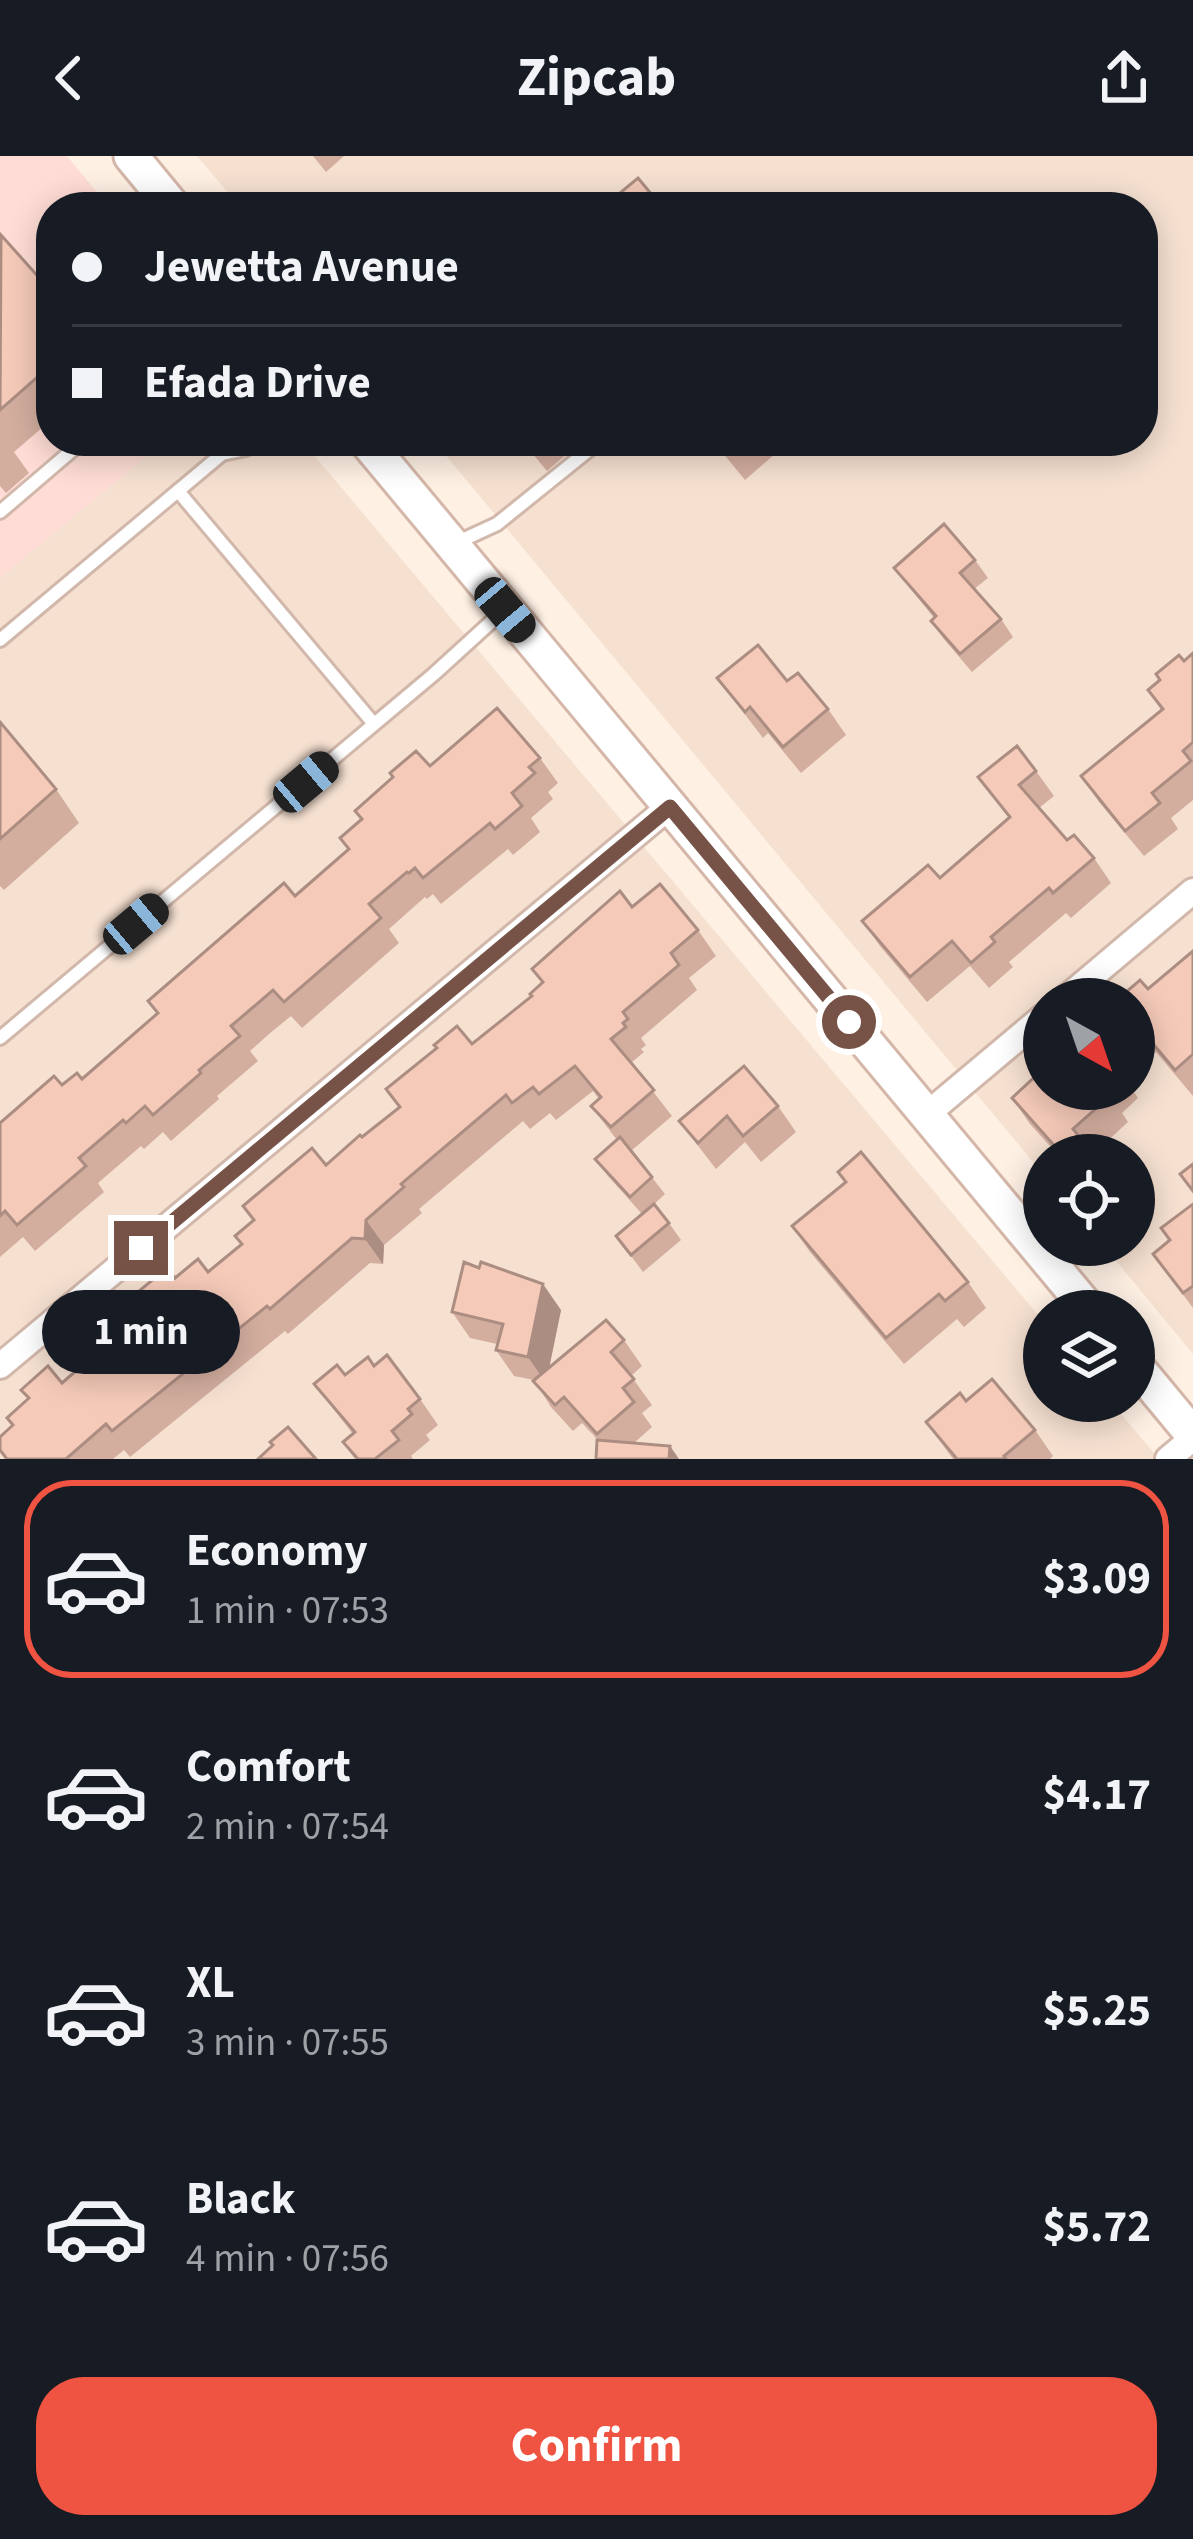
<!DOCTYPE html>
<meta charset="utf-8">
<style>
:root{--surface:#171b24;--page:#242831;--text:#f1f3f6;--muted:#9ea1a6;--line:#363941;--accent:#ef5341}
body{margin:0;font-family:"Source Sans 3",sans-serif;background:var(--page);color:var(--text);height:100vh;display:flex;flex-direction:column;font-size:45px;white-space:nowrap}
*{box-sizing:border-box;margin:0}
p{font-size:39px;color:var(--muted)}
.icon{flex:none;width:66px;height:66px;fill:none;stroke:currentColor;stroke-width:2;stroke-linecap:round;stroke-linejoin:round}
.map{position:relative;height:1303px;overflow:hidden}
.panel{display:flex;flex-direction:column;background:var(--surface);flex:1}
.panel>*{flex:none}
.banner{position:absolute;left:36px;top:36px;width:1122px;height:264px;border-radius:48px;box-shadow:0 6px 30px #0003;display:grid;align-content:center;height:264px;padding:0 36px;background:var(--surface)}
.needle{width:78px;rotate:140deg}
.fabs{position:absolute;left:1023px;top:822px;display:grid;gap:24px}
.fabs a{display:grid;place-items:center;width:132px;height:132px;border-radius:50%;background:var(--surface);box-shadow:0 6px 30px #0003;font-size:60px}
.end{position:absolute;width:54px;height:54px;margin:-27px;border:15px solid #775347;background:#fff;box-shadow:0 0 0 6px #fff}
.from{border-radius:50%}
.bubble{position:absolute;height:84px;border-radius:42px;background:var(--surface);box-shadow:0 6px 30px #0003;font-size:39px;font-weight:700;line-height:84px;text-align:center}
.car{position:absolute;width:36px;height:72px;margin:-36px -18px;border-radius:15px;box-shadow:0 0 9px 3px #0007;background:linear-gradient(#222 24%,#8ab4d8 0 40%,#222 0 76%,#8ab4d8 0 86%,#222 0)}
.banner b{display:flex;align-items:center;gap:42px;height:114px;font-size:45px}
.banner b+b{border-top:3px solid var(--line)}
.banner i{width:30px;height:30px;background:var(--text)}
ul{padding:21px 0 0;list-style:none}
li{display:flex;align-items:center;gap:36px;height:198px;margin:0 24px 18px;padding:0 12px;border:6px solid transparent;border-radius:48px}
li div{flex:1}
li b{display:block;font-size:45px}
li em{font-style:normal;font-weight:700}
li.active{border-color:var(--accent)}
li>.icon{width:108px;height:108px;stroke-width:1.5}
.action{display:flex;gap:24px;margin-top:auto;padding:24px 36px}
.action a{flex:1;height:138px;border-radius:48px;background:var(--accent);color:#fff;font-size:48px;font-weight:700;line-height:138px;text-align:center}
header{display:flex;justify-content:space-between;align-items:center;height:156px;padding:0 36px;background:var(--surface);font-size:54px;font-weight:700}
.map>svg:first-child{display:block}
</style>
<header><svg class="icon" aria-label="back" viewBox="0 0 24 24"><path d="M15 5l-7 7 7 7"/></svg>Zipcab<svg class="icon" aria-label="share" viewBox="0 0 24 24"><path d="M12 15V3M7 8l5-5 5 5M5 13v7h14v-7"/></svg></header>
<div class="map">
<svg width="1193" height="1303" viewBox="0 0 1193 1303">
<rect width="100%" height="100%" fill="#fef0e3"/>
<g fill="#f6e1d1" fill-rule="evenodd">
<path d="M 197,0 L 1193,0 L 1193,1198 L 1103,1089 L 1134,1089 L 1134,999 L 1044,999 L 1044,1019 L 434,285 L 1143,285 L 1143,51 L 240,51 ZM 1044,843 L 1134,843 L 1134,933 L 1044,933 Z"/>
<path d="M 165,285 L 302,285 L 1044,1166 L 1044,1245 L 1110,1245 L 1159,1303 L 0,1303 L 0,422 Z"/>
</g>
<path fill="#ffddd6" d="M 0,0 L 67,0 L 109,51 L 51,51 L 51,285 L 165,285 L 0,422 Z"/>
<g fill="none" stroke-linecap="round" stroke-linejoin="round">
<defs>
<g id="lane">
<path d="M 178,335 L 374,568"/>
<path d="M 0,356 L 83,285"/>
<path d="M 458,386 L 497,368 L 600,285"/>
<path d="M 0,484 L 222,298 L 246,293 L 255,285"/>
<path d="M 0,882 L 434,518 L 502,456"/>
</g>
<g id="street">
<path d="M 1065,843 L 1193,735"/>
<path d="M 926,959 L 1044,860"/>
<path d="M 0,1210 L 669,651"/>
<path d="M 1168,1303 L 1193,1282"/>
</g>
<g id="secondary">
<path d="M 131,0 L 173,51"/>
<path d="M 366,285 L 1090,1155"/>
<path d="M 1134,1208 L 1193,1279"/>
</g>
</defs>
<use href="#lane" stroke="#d2b8ab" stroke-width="18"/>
<use href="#street" stroke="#d2b8ab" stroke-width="30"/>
<use href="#secondary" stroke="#d5b7a9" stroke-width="39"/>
<use href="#lane" stroke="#fff" stroke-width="12"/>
<use href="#street" stroke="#fff" stroke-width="24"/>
<use href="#secondary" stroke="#fff" stroke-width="33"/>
</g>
<g fill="#d3ae9f">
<path d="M 313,0 L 344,0 L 326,16 Z"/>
<path d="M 0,80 L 51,135 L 51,264 L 14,296 L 29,317 L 6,337 L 0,330 Z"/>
<path d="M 522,285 L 562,285 L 569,296 L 547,315 Z"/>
<path d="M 713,285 L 790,285 L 745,324 Z"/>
<path d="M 975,404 L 988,422 L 974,433 L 1001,463 L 1013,481 L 972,516 L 943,482 L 931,465 L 934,462 L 894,412 Z"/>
<path d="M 1193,497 L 1193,644 L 1171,662 L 1178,673 L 1144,700 L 1099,646 L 1081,620 L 1162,555 L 1148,534 Z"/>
<path d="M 717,522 L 787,525 L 828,553 L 846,579 L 801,617 L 768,577 L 763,582 Z"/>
<path d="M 0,566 L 56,633 L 79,667 L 4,734 L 0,730 Z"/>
<path d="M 540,602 L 558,627 L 548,636 L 553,643 L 531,662 L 540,676 L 513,699 L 508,693 L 441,748 L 433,738 L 427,743 L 425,741 L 389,773 L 399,787 L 302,872 L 291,860 L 269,878 L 250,895 L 258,905 L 217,940 L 219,943 L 171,985 L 163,976 L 144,993 L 141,990 L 98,1027 L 104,1036 L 35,1095 L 23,1081 L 0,1101 L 0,967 L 62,929 L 82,923 L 157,858 L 148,845 L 295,740 L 348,694 L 340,682 L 361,664 L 355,655 L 430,610 Z"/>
<path d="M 1036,615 L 1054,640 L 1039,652 L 1067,684 L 1094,702 L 1111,727 L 1071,762 L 1066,757 L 1009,806 L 1013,811 L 989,832 L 970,810 L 927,846 L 880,790 L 862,765 L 940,722 L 1009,662 L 978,621 Z"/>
<path d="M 632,751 L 698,774 L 716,800 L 689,822 L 697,834 L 641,882 L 646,889 L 641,893 L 644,896 L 631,907 L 672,960 L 631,995 L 665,1038 L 652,1050 L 669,1067 L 681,1084 L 643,1116 L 616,1080 L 642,1058 L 608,1020 L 595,1003 L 617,984 L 591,950 L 599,943 L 593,935 L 556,964 L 550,957 L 530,973 L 523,965 L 419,1053 L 422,1057 L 384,1089 L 383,1108 L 370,1107 L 288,1178 L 285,1175 L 130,1301 L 124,1294 L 113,1303 L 5,1303 L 0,1296 L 0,1281 L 13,1270 L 28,1243 L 21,1234 L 62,1227 L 98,1196 L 89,1182 L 175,1122 L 208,1116 L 241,1089 L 253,1065 L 243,1050 L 326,1009 L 399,952 L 386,933 L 472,888 L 532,840 L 542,827 L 532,813 Z"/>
<path d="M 1193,795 L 1193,940 L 1156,896 L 1134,915 L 1134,843 Z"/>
<path d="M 1041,916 L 1044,933 L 1132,933 L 1138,942 L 1122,957 L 1128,966 L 1092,999 L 1058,999 L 1030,968 L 1012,942 Z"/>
<path d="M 778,950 L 796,976 L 761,1006 L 745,986 L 716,1013 L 679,965 Z"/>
<path d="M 846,1027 L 968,1126 L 986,1152 L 964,1171 L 957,1163 L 904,1208 L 810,1096 L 792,1070 Z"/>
<path d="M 1193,1048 L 1193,1152 L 1153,1098 L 1170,1084 Z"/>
<path d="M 561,1154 L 549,1212 L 624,1184 L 642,1210 L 631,1220 L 652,1249 L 642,1257 L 652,1271 L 634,1287 L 598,1284 L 582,1267 L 573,1275 L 551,1251 L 534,1224 L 514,1220 L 496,1194 L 497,1188 L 470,1182 L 452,1156 Z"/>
<path d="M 374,1210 L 420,1243 L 438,1269 L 426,1279 L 430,1284 L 411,1300 L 413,1303 L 355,1303 L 343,1286 L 353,1278 L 314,1228 Z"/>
<path d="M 966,1245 L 1035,1274 L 1053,1300 L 1050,1303 L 953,1303 L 926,1266 Z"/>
</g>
<g fill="#ac8d82">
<path d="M 366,1064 L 384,1089 L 383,1108 L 365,1083 Z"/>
<path d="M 543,1128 L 561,1154 L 546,1227 L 528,1201 Z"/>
<path d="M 670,1290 L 679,1303 L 669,1303 Z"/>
</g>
<g fill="#f5cab9" stroke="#ac8d82" stroke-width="3">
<path d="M 638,22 L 662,51 L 603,51 Z"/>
<path d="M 1,79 L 51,135 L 51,209 L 0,254 Z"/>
<path d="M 716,285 L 742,285 L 727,298 Z"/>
<path d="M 944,368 L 975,404 L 960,417 L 1001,463 L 960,498 L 931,465 L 936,460 L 894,412 Z"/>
<path d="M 758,489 L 787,525 L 798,517 L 828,553 L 783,591 L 750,551 L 745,556 L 717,522 Z"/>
<path d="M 1193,497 L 1193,586 L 1183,595 L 1191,605 L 1152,637 L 1160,647 L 1125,675 L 1081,620 L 1163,553 L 1148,534 L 1160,524 L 1156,518 L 1179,499 L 1184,505 Z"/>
<path d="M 497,552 L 540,602 L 529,611 L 535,617 L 512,637 L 522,650 L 495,673 L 490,667 L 423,722 L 415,712 L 409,717 L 407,716 L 369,748 L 381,762 L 284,846 L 273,834 L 251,853 L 231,870 L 240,880 L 199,914 L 201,917 L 153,959 L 145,950 L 126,967 L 123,964 L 79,1002 L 86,1010 L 17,1069 L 5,1055 L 0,1060 L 0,967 L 54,920 L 62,929 L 77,917 L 82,923 L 158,857 L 148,845 L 284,727 L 295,740 L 349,693 L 340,682 L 362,663 L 355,655 L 393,621 L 390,617 L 416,595 L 430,610 Z"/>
<path d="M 0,566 L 56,633 L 0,683 Z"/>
<path d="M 1017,590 L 1036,615 L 1019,629 L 1067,684 L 1074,679 L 1094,702 L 1053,737 L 1049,732 L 991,781 L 995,786 L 971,807 L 952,785 L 910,821 L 862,765 L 928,709 L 940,722 L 1010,661 L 978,621 Z"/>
<path d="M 660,728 L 698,774 L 671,797 L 679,809 L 623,856 L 628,863 L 623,867 L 626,871 L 611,883 L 654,934 L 611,971 L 591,950 L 601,941 L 575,910 L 539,938 L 533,931 L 512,947 L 506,939 L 401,1028 L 404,1031 L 366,1064 L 365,1083 L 352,1082 L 270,1153 L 267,1150 L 112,1275 L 106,1268 L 66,1303 L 7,1303 L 0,1294 L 0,1281 L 13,1269 L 7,1262 L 29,1242 L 21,1234 L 48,1210 L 62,1227 L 99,1195 L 89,1182 L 135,1143 L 133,1140 L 167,1112 L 175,1122 L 198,1103 L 208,1116 L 242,1088 L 235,1080 L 254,1064 L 243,1050 L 312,992 L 326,1009 L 360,979 L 362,981 L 400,951 L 386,933 L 437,892 L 434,889 L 457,870 L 472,888 L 532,840 L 530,838 L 543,826 L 532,813 L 620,735 L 632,751 Z"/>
<path d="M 1193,795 L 1193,898 L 1175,914 L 1138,870 L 1134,874 L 1134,843 L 1118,843 L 1140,824 L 1148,833 Z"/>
<path d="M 1044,909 L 1044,933 L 1104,933 L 1110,940 L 1073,973 L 1078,979 L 1059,995 L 1012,942 L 1041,915 L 1039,913 Z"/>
<path d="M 744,910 L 778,950 L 743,980 L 727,960 L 698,987 L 679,965 Z"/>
<path d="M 620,981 L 652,1021 L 630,1041 L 595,1003 Z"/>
<path d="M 861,996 L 968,1126 L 945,1145 L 939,1138 L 886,1182 L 792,1070 L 846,1026 L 838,1016 Z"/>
<path d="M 1193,1008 L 1193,1035 L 1180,1018 Z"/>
<path d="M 654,1048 L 669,1067 L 631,1099 L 616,1080 Z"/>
<path d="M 1193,1048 L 1193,1130 L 1183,1137 L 1153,1098 L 1170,1084 L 1161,1072 Z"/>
<path d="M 464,1106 L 479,1112 L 481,1106 L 543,1128 L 528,1201 L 496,1194 L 503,1168 L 452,1156 Z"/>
<path d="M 606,1164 L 624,1184 L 611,1196 L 634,1223 L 623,1232 L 634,1246 L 597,1278 L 564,1241 L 555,1249 L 533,1225 Z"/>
<path d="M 387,1199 L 420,1243 L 408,1253 L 412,1258 L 392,1275 L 399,1284 L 375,1303 L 358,1303 L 343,1286 L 355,1276 L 314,1228 L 337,1209 L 345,1219 L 368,1201 L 374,1210 Z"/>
<path d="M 992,1223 L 1035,1274 L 1004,1300 L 1006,1303 L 957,1303 L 926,1266 L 960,1237 L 966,1245 Z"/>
<path d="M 288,1271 L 316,1303 L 258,1303 L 273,1289 L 270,1286 Z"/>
<path d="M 597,1284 L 670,1290 L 669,1303 L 596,1303 Z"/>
</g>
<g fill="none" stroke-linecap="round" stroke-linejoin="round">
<path stroke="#775347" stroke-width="15" d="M 141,1092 L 670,651 L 849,866"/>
</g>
</svg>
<div class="fabs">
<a><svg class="needle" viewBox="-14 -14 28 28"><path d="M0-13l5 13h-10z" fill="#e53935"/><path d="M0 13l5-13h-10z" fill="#9ea1a6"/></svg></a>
<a><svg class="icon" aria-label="locate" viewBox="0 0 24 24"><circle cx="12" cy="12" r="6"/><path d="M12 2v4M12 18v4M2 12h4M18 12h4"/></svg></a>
<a><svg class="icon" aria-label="layers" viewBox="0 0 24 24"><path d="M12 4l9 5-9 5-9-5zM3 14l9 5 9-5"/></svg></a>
</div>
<i class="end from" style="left:849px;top:866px"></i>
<i class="end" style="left:141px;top:1092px"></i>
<div class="bubble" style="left:42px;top:1134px;width:198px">1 min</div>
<i class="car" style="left:505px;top:454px;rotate:140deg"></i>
<i class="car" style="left:306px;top:626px;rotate:50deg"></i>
<i class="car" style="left:136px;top:768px;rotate:50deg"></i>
<div class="banner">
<b><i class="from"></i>Jewetta Avenue</b>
<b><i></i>Efada Drive</b>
</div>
</div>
<section class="panel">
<ul>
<li class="active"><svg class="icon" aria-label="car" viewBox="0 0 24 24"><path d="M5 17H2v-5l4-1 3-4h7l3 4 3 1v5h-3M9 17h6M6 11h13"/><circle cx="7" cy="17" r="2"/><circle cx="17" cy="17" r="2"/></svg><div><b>Economy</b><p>1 min · 07:53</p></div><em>$3.09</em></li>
<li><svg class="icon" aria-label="car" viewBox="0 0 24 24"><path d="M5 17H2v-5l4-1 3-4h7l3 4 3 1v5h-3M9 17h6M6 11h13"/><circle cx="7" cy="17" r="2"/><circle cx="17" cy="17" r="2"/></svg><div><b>Comfort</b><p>2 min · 07:54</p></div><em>$4.17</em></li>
<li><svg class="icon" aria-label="car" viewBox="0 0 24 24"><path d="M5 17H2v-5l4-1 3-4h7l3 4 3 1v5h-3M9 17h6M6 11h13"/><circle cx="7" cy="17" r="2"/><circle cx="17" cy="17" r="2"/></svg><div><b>XL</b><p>3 min · 07:55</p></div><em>$5.25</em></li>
<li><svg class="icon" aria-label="car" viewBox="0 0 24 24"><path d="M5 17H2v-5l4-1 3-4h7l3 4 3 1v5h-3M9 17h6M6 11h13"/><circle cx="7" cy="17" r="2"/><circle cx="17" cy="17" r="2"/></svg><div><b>Black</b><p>4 min · 07:56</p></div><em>$5.72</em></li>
</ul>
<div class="action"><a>Confirm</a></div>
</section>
